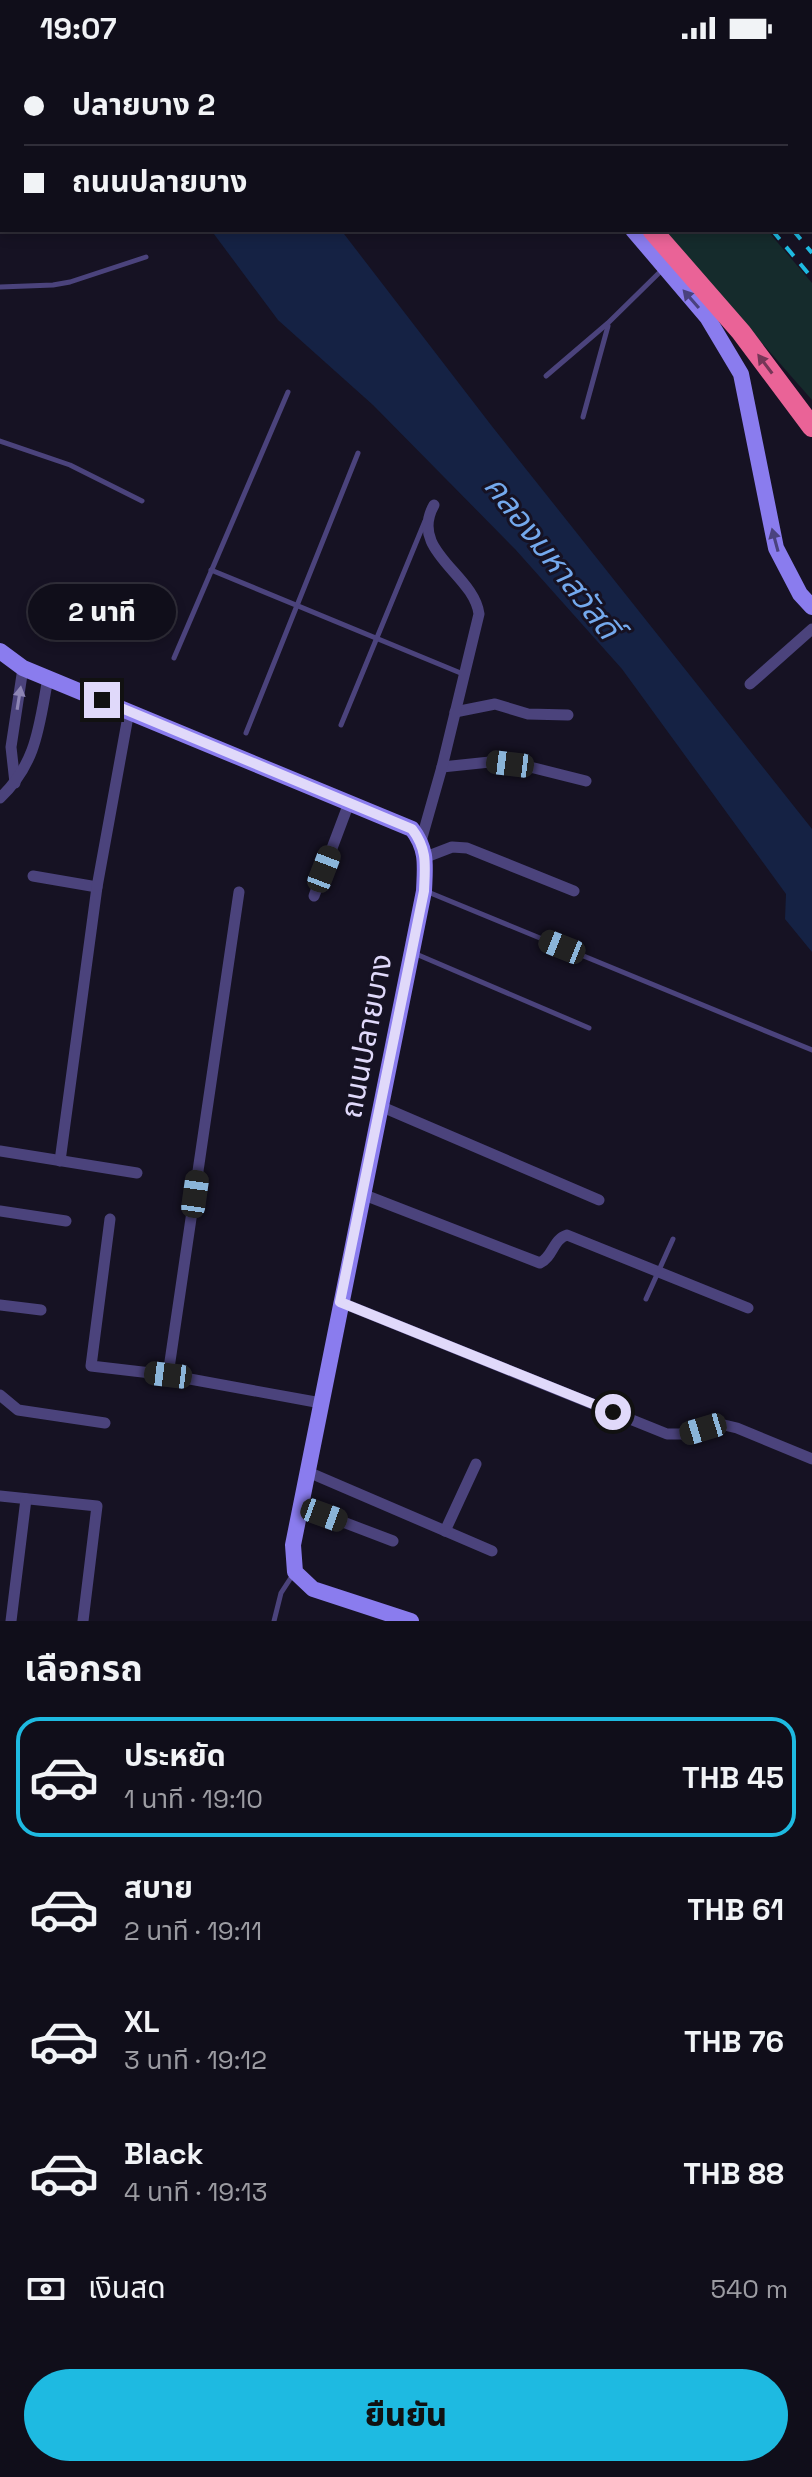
<!DOCTYPE html>
<html lang="th">
<meta charset="utf-8">
<style>
:root{--surface:#100e1a;--page:#1e1c27;--text:#f1f3f6;--muted:#9c9ca2;--line:#302e39;--accent:#1ebae1}
body{margin:0;font-family:"Space Grotesk","Noto Sans Thai",sans-serif;background:var(--page);color:var(--text);height:100vh;display:flex;flex-direction:column;font-size:30px;white-space:nowrap}
*{box-sizing:border-box;margin:0}
p{font-size:26px;color:var(--muted)}
.icon{flex:none;width:44px;height:44px;fill:none;stroke:currentColor;stroke-width:2;stroke-linecap:round;stroke-linejoin:round}
.map{position:relative;height:1565px;overflow:hidden}
.drawer{display:flex;flex-direction:column;background:var(--surface);flex:1}
.drawer>*{flex:none}
.hud{position:absolute;left:0px;top:0px;width:812px;height:176px;box-shadow:0 4px 12px #0003,0 0 0 2px var(--line);display:grid;align-content:center;height:176px;padding:0 24px;background:var(--surface)}
.end{position:absolute;width:36px;height:36px;margin:-18px;border:10px solid #e0d9fa;background:#111;box-shadow:0 0 0 4px #111}
.from{border-radius:50%}
.bubble{position:absolute;height:56px;border-radius:28px;background:var(--surface);box-shadow:0 4px 12px #0003,0 0 0 2px var(--line);font-size:26px;font-weight:800;line-height:56px;text-align:center}
.car{position:absolute;width:24px;height:48px;margin:-24px -12px;border-radius:10px;box-shadow:0 0 6px 2px #0007;background:linear-gradient(#222 24%,#8ab4d8 0 40%,#222 0 76%,#8ab4d8 0 86%,#222 0)}
.hud b{display:flex;align-items:center;gap:28px;height:76px;font-size:30px}
.hud b+b{border-top:2px solid var(--line)}
.hud i{width:20px;height:20px;background:var(--text)}
ul{padding:0;list-style:none}
li{display:flex;align-items:center;gap:24px;height:120px;margin:0 16px 12px;padding:0 8px;border:4px solid transparent;border-radius:24px}
li div{flex:1}
li b{display:block;font-size:30px}
li em{font-style:normal;font-weight:800}
li.current{border-color:var(--accent)}
li>.icon{width:72px;height:72px;stroke-width:1.5}
h2{padding:0 24px;font-size:36px;line-height:96px}
.pay{display:flex;align-items:center;gap:20px;height:88px;padding:0 24px;font-size:30px}
.pay p{margin-inline-start:auto}
.action{display:flex;gap:16px;margin-top:auto;padding:16px 24px}
.action a{flex:1;height:92px;border-radius:48px;background:var(--accent);color:#111;font-size:32px;font-weight:800;line-height:92px;text-align:center}
.status{display:flex;justify-content:space-between;align-items:center;height:56px;padding:0 40px;background:var(--surface);direction:ltr}
.status svg{height:22px;fill:currentColor}
.map>svg:first-child{display:block}
</style>
<div class="status"><b>19:07</b><svg viewBox="0 0 49 12"><path d="M0 12V9h3v3zM5 12V6h3v6zM10 12V3h3v9zM15 12V0h3v12zM26 1h20v11H26zM47 4h2v5h-2z"/></svg></div>
<div class="map">
<svg width="812" height="1565" viewBox="0 0 812 1565">
<rect width="100%" height="100%" fill="#161223"/>
<path fill="#152b2c" d="M 663,174 L 767,174 L 812,227 L 812,344 Z"/>
<path fill="#152244" d="M 211,174 L 341,174 L 491,369 L 812,773 L 812,896 L 785,863 L 786,838 L 622,613 L 515,493 L 373,349 L 278,264 Z"/>
<g fill="none" stroke-linecap="round" stroke-linejoin="round">
<g stroke="#4b437c" stroke-width="5">
<path d="M 810,88 L 812,91"/>
<path d="M 0,231 L 53,229 L 70,226 L 146,201"/>
<path d="M 546,320 L 608,267 L 664,212"/>
<path d="M 583,361 L 608,270"/>
<path d="M 0,385 L 70,409 L 142,445"/>
<path d="M 211,514 L 463,618"/>
<path d="M 174,602 L 288,336"/>
<path d="M 341,669 L 425,465"/>
<path d="M 246,677 L 358,397"/>
<path d="M 428,836 L 812,994"/>
<path d="M 416,898 L 589,972"/>
<path d="M 646,1243 L 673,1183"/>
<path d="M 274,1565 L 281,1537 L 294,1517"/>
</g>
<g stroke="#4b437c" stroke-width="11">
<path d="M 58,0 L 59,2"/>
<path d="M 0,52 L 2,52"/>
<path d="M 750,628 L 812,573"/>
<path d="M 455,656 L 495,648 L 528,658 L 568,659"/>
<path d="M 442,711 L 490,706 L 530,711 L 586,725"/>
<path d="M 15,727 L 11,691 L 23,612"/>
<path d="M 0,742 C 37,707 39,670 48,622"/>
<path d="M 421,785 L 442,711 L 479,558 C 474,518 408,495 434,449"/>
<path d="M 426,801 L 452,791 L 467,792 L 574,835"/>
<path d="M 33,820 L 97,831"/>
<path d="M 314,840 L 349,747"/>
<path d="M 380,1050 L 599,1144"/>
<path d="M 0,1095 L 137,1117"/>
<path d="M 60,1105 L 97,831 L 129,655"/>
<path d="M 362,1138 L 540,1207 C 553,1201 553,1183 567,1179 L 748,1252"/>
<path d="M 0,1155 L 66,1165"/>
<path d="M 110,1163 L 91,1310 L 168,1319 L 321,1347"/>
<path d="M 340,1246 L 667,1378 L 686,1378 L 720,1368 L 737,1372 L 812,1403"/>
<path d="M 0,1249 L 41,1254"/>
<path d="M 168,1319 L 239,836"/>
<path d="M 0,1339 L 18,1354 L 105,1367"/>
<path d="M 308,1416 L 492,1495"/>
<path d="M 0,1440 L 97,1450 L 83,1565"/>
<path d="M 301,1450 L 393,1485"/>
<path d="M 445,1475 L 476,1408"/>
<path d="M 11,1565 L 26,1443"/>
</g>
<g stroke="#8a7cee" stroke-width="16">
<path d="M 488,0 L 489,2"/>
<path d="M 682,0 L 683,2"/>
<path d="M 810,156 L 812,158"/>
<path d="M 633,174 L 707,261 L 741,318 L 776,492 L 800,538 L 812,551"/>
<path d="M 0,595 L 23,612 L 412,773 C 428,794 425,810 424,835 L 293,1489 L 295,1516 L 313,1533 L 411,1565"/>
</g>
<g stroke="#ea6397" stroke-width="20">
<path d="M 507,0 L 508,2"/>
<path d="M 652,174 L 741,276 L 812,371"/>
</g>
<g stroke="#1ebae1" stroke-width="4" stroke-dasharray="12 10" stroke-linecap="butt">
<path d="M 627,0 L 628,2"/>
<path d="M 647,0 L 649,2"/>
<path d="M 772,174 L 812,222"/>
<path d="M 793,174 L 812,197"/>
</g>
</g>
<defs><path id="oneway-solid" d="M-6-.8H1V-3.2L6.5 0L1 3.2V.8H-6Z" transform="scale(2)"/></defs>
<g fill="#4a427e">
<use href="#oneway-solid" transform="translate(691 243) rotate(-131)"/>
<use href="#oneway-solid" transform="translate(775 484) rotate(-105)"/>
</g>
<use fill="#753657" href="#oneway-solid" transform="translate(765 308) rotate(-127)"/>
<use fill="#8e86b5" href="#oneway-solid" transform="translate(19 642) rotate(-81)"/>
<g fill="none" stroke-linecap="round" stroke-linejoin="round">
<path stroke="#e0d9fa" stroke-width="10" d="M 102,644 L 412,773 C 428,794 425,810 424,835 L 340,1246 L 613,1356"/>
</g>
<g text-anchor="middle" dominant-baseline="central" stroke-width="6" stroke-linejoin="round" paint-order="stroke">
<g font-size="30" fill="#e0d9fa" stroke="#161223">
<text transform="translate(366 980) rotate(-79)">ถนนปลายบาง</text>
</g>
<g font-size="32" font-style="italic" fill="#74a9ed" stroke="#161223">
<text transform="translate(552 501) rotate(52)">คลองมหาสวัสดิ์</text>
</g>
</g>
</svg>
<i class="end from" style="left:613px;top:1356px"></i>
<i class="end" style="left:102px;top:644px"></i>
<div class="bubble" style="left:28px;top:528px;width:148px">2 นาที</div>
<i class="car" style="left:510px;top:708px;rotate:277deg"></i>
<i class="car" style="left:324px;top:813px;rotate:21deg"></i>
<i class="car" style="left:562px;top:891px;rotate:292deg"></i>
<i class="car" style="left:195px;top:1138px;rotate:8deg"></i>
<i class="car" style="left:168px;top:1319px;rotate:277deg"></i>
<i class="car" style="left:703px;top:1373px;rotate:253deg"></i>
<i class="car" style="left:324px;top:1459px;rotate:110deg"></i>
<div class="hud">
<b><i class="from"></i>ปลายบาง 2</b>
<b><i></i>ถนนปลายบาง</b>
</div>
</div>
<section class="drawer">
<h2>เลือกรถ</h2>
<ul>
<li class="current"><svg class="icon" aria-label="car" viewBox="0 0 24 24"><path d="M5 17H2v-5l4-1 3-4h7l3 4 3 1v5h-3M9 17h6M6 11h13"/><circle cx="7" cy="17" r="2"/><circle cx="17" cy="17" r="2"/></svg><div><b>ประหยัด</b><p>1 นาที · 19:10</p></div><em>THB 45</em></li>
<li><svg class="icon" aria-label="car" viewBox="0 0 24 24"><path d="M5 17H2v-5l4-1 3-4h7l3 4 3 1v5h-3M9 17h6M6 11h13"/><circle cx="7" cy="17" r="2"/><circle cx="17" cy="17" r="2"/></svg><div><b>สบาย</b><p>2 นาที · 19:11</p></div><em>THB 61</em></li>
<li><svg class="icon" aria-label="car" viewBox="0 0 24 24"><path d="M5 17H2v-5l4-1 3-4h7l3 4 3 1v5h-3M9 17h6M6 11h13"/><circle cx="7" cy="17" r="2"/><circle cx="17" cy="17" r="2"/></svg><div><b>XL</b><p>3 นาที · 19:12</p></div><em>THB 76</em></li>
<li><svg class="icon" aria-label="car" viewBox="0 0 24 24"><path d="M5 17H2v-5l4-1 3-4h7l3 4 3 1v5h-3M9 17h6M6 11h13"/><circle cx="7" cy="17" r="2"/><circle cx="17" cy="17" r="2"/></svg><div><b>Black</b><p>4 นาที · 19:13</p></div><em>THB 88</em></li>
</ul>
<div class="pay"><svg class="icon" aria-label="cash" viewBox="0 0 24 24"><path d="M3 7h18v10H3z"/><circle cx="12" cy="12" r="2"/></svg>เงินสด<p>540 m</p></div>
<div class="action"><a>ยืนยัน</a></div>
</section>
